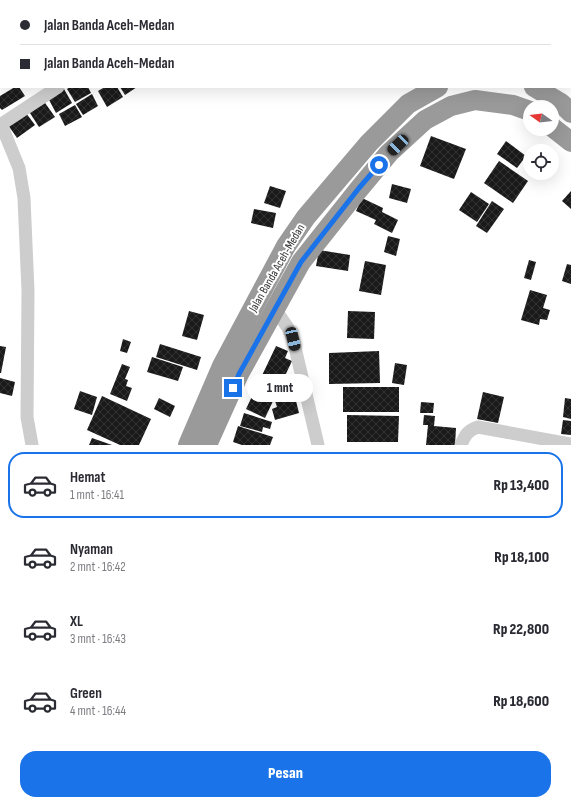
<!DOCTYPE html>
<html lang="id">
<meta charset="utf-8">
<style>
:root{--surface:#fff;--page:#f7f7f7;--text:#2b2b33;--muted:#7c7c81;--line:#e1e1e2;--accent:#1a73e8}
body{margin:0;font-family:"Sofia Sans Condensed",sans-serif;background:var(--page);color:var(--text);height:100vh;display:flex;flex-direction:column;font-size:15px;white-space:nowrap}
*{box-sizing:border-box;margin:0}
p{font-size:13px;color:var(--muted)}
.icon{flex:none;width:22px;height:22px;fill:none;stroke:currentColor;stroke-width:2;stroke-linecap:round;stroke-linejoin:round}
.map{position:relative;height:445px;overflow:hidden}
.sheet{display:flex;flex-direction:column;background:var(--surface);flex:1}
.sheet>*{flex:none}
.top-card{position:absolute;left:0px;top:0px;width:571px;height:88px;box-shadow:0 4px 16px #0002;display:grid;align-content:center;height:88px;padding:0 20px;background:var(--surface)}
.needle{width:26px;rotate:285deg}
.controls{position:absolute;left:523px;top:100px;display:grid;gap:8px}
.controls a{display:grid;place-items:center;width:36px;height:36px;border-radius:50%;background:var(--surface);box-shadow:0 4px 16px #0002;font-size:20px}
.end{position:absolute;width:18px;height:18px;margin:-9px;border:5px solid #1a73e8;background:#fff;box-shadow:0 0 0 2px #fff}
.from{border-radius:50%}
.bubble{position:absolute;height:28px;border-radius:14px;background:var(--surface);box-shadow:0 4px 16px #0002;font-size:13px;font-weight:800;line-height:28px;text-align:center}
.car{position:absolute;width:12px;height:24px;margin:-12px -6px;border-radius:5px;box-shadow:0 0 3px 1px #0007;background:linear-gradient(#222 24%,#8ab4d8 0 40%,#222 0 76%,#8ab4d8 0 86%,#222 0)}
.top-card b{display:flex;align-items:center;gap:14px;height:38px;font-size:15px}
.top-card b+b{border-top:1px solid var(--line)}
.top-card i{width:10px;height:10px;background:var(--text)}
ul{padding:7px 0 0;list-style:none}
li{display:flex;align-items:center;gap:12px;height:66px;margin:0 8px 6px;padding:0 12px;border:2px solid transparent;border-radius:16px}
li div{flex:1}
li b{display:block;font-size:15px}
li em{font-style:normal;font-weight:800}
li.selected{border-color:var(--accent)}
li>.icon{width:36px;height:36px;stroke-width:1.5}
.action{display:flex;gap:8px;margin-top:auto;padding:8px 20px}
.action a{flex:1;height:46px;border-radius:16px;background:var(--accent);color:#fff;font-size:16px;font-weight:800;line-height:46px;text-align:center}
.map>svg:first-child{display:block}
</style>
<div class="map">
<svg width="571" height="445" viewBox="0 0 571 445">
<defs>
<pattern id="building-cross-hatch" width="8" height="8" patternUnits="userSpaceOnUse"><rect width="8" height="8" fill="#1a1a1a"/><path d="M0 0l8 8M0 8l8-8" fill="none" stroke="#333"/></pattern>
</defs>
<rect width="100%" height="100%" fill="#fff"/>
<g fill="url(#building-cross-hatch)">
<path d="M 15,87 L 19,87 L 25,96 L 2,110 L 0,108 L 0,96 Z"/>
<path d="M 70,87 L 88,87 L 91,93 L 75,102 L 67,89 Z"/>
<path d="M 105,87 L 117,87 L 123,97 L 107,107 L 98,91 Z"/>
<path d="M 120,87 L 137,87 L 125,95 Z"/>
<path d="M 64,89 L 72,103 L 56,113 L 48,98 Z"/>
<path d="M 92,94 L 98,106 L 83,115 L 76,104 Z"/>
<path d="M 43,100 L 55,117 L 39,127 L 28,110 Z"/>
<path d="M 75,105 L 82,117 L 65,126 L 59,114 Z"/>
<path d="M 26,113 L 35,125 L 17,138 L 8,125 Z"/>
<path d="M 431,136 L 466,149 L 454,179 L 420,166 Z"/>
<path d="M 506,141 L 526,156 L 517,168 L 497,154 Z"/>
<path d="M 499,161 L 528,181 L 513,203 L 484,183 Z"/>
<path d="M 392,184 L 411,189 L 407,203 L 389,198 Z"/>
<path d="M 270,186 L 286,191 L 280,208 L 264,203 Z"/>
<path d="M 571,191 L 571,209 L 562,201 Z"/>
<path d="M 471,192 L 489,204 L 477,222 L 459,210 Z"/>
<path d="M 362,198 L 383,208 L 382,212 L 398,220 L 392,233 L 374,224 L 376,220 L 356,211 Z"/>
<path d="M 492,201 L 504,209 L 487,233 L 476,226 Z"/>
<path d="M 254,209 L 276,213 L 273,228 L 251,223 Z"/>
<path d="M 388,236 L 400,239 L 396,256 L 384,252 Z"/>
<path d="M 319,250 L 350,255 L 348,271 L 316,266 Z"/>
<path d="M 529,260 L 536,262 L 531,280 L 524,278 Z"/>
<path d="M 365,261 L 386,265 L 381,295 L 359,291 Z"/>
<path d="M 567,264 L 571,265 L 571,284 L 562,281 Z"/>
<path d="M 530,290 L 547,295 L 543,308 L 550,310 L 547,320 L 540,319 L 539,325 L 521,320 Z"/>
<path d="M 189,311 L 204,315 L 197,340 L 182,336 Z"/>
<path d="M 348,311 L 375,312 L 374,339 L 347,338 Z"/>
<path d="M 123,339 L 131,342 L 127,353 L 120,351 Z"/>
<path d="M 160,344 L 201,357 L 197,370 L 156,357 Z"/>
<path d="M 0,346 L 6,347 L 1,373 L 0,373 Z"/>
<path d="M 276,346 L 288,351 L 285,358 L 292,361 L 265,418 L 246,409 Z"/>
<path d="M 379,351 L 380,383 L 329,384 L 329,353 Z"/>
<path d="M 152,357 L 183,367 L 178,381 L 147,372 Z"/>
<path d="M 395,363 L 407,365 L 404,385 L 392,383 Z"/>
<path d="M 122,364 L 130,367 L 125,379 L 128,380 L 126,386 L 132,388 L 127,401 L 110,394 Z"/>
<path d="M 0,378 L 15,382 L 12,396 L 0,393 Z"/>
<rect x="343" y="387" width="56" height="25"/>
<path d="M 293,389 L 299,413 L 275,420 L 272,409 L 277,407 L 275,401 L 286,398 L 284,392 Z"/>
<path d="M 80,391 L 97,397 L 92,415 L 74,409 Z"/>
<path d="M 483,392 L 504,397 L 498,423 L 477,419 Z"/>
<path d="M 102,396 L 151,419 L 139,445 L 120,445 L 87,430 Z"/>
<path d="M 159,398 L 175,406 L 170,417 L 154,409 Z"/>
<path d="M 565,398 L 571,399 L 571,419 L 563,417 Z"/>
<path d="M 421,402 L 434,403 L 433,413 L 420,413 Z"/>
<path d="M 244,413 L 272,422 L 270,429 L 263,427 L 262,432 L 240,426 Z"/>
<path d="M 347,415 L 399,416 L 398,442 L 347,442 Z"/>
<path d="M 424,415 L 435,416 L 434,426 L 456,428 L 455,445 L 426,445 L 428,425 L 423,425 Z"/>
<path d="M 563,420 L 571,421 L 571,435 L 561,434 Z"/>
<path d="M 238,426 L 273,437 L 270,445 L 242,445 L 233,442 Z"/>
<path d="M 92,438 L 112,445 L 89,445 Z"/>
</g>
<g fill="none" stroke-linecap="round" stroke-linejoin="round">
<g stroke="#cdcdcd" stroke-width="13">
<path d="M 350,0 L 354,1"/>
<path d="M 194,1 L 196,0"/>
<path d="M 1,124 L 19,168 L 24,198 L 28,291 L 27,417 L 32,445"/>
<path d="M 0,125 L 58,87"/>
<path d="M 275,309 L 288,328 L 293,339 L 318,445"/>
<path d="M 461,445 C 465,435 468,430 478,427 L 571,444"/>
</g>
<g stroke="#9a9a9a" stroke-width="20">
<path d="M 534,87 L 561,103 L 571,113"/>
<path d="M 552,127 L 571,142"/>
<path d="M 188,445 L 222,366 L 286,246 L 306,217 L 369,143 L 408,104 L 438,87"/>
<path d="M 207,445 L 239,374 L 301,262 L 359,189 L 389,153 L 425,120 L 451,106 L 475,100 L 513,105 L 530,111"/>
</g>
</g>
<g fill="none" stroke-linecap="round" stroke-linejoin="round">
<path stroke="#1a73e8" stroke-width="5" d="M 233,388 L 239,374 L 301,262 L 359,188 L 379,165"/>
</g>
<g text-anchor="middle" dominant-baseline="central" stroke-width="4" stroke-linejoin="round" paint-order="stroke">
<g font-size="12" fill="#333" stroke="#fff">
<text transform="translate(277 268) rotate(-60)">Jalan Banda Aceh-Medan</text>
</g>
</g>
</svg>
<div class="controls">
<a><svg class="needle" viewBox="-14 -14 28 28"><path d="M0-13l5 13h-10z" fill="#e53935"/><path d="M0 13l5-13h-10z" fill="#7c7c81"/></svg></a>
<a><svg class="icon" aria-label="locate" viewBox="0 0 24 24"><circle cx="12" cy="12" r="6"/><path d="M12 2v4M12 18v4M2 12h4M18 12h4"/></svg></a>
</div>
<i class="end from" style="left:379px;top:165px"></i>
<i class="end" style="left:233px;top:388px"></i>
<div class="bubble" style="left:247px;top:374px;width:66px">1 mnt</div>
<i class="car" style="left:398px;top:145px;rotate:226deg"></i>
<i class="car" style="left:293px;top:339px;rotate:167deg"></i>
<div class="top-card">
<b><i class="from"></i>Jalan Banda Aceh-Medan</b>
<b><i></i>Jalan Banda Aceh-Medan</b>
</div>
</div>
<section class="sheet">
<ul>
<li class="selected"><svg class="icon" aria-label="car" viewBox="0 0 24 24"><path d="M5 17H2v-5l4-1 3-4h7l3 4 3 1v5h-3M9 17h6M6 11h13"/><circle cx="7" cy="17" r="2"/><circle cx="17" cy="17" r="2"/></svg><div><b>Hemat</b><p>1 mnt · 16:41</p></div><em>Rp 13,400</em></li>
<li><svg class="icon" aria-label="car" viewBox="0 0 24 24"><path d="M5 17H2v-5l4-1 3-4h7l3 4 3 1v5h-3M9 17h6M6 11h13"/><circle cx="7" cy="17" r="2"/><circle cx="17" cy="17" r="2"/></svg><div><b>Nyaman</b><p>2 mnt · 16:42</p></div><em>Rp 18,100</em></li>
<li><svg class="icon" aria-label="car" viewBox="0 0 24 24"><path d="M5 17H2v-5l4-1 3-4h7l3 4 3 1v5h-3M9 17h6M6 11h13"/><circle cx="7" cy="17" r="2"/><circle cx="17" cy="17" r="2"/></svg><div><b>XL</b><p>3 mnt · 16:43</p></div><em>Rp 22,800</em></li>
<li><svg class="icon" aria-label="car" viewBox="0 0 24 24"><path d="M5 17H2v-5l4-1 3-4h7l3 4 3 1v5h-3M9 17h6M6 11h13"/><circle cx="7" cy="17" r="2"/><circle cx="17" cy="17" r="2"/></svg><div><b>Green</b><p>4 mnt · 16:44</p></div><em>Rp 18,600</em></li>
</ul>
<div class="action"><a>Pesan</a></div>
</section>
